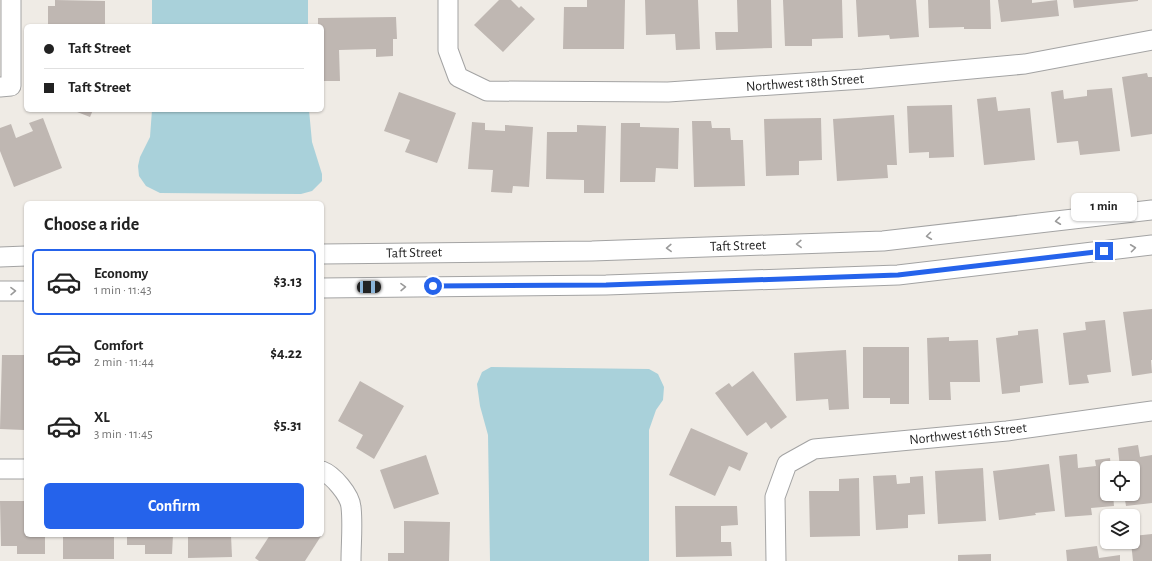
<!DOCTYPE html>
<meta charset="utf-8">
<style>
:root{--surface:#fff;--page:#f6f6f6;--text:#222;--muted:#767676;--line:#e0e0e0;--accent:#2563eb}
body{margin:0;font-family:"Alegreya Sans",sans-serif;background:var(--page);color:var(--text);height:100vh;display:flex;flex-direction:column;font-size:15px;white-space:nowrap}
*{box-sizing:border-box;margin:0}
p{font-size:13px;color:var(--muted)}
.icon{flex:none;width:22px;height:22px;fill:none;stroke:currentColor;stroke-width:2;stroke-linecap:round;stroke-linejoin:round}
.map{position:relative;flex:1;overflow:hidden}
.sheet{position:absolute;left:24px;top:201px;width:300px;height:336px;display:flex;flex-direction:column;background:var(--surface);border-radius:6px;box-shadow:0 1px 3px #0004}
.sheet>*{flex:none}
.hud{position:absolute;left:24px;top:24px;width:300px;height:88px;border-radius:6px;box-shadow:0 1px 3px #0004;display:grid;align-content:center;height:88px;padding:0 20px;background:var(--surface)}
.controls{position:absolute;left:1100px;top:461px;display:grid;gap:8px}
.controls a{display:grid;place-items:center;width:40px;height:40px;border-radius:6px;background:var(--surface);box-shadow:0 1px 3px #0004;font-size:20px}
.end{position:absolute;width:18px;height:18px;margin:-9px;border:5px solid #2563eb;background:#fff;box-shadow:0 0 0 2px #fff}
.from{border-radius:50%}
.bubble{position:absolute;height:28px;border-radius:6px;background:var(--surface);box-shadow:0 1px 3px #0004;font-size:13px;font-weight:700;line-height:28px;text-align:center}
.car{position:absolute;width:12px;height:24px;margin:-12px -6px;border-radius:5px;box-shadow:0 0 3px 1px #0007;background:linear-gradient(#222 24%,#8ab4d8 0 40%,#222 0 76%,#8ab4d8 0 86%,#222 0)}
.hud b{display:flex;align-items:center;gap:14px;height:38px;font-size:15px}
.hud b+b{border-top:1px solid var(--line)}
.hud i{width:10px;height:10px;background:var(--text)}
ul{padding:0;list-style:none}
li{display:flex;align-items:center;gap:12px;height:66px;margin:0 8px 6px;padding:0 12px;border:2px solid transparent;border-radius:6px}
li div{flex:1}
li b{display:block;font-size:15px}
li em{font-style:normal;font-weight:700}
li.active{border-color:var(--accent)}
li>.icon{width:36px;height:36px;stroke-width:1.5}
h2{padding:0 20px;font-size:18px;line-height:48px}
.primary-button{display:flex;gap:8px;margin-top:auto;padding:8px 20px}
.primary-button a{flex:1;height:46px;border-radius:6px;background:var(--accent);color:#fff;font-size:16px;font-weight:700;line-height:46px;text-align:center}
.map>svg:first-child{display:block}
</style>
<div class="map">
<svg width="1152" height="561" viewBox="0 0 1152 561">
<rect width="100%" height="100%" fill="#efebe5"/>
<g fill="#a9d1da">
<rect x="152" y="0" width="156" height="26"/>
<path d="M 152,110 L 309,110 L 312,142 L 322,174 L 322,181 L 312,191 L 301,194 L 160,193 L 146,186 L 139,176 L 138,166 L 140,157 L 150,137 Z"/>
<path d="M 491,367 L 649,369 L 658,374 L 664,387 L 663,400 L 656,410 L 649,430 L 649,561 L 490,561 L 488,435 L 480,406 L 477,384 L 482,372 Z"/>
</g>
<g fill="#bfb7b2">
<path d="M 55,0 L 105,1 L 105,26 L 48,26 L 48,6 L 55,6 Z"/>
<path d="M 499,0 L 511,0 L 519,8 L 521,6 L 535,19 L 503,52 L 474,25 Z"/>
<path d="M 587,0 L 625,0 L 624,49 L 563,49 L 564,7 L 587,7 Z"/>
<path d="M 645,0 L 698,0 L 700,49 L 676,50 L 675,34 L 646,35 Z"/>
<path d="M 737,0 L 771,0 L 772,48 L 716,50 L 715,32 L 738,32 Z"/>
<path d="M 783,0 L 842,0 L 843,38 L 812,39 L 812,46 L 785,46 Z"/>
<path d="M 856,0 L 916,0 L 919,37 L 890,39 L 889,35 L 858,37 Z"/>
<path d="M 928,0 L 990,0 L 991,29 L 964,29 L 964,27 L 929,28 Z"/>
<path d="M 998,0 L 1032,0 L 1032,3 L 1057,0 L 1059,16 L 1001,22 Z"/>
<path d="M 1073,0 L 1138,0 L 1138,1 L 1074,8 Z"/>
<path d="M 396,17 L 397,39 L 393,39 L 393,56 L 376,57 L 376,49 L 339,50 L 340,81 L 322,81 L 322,26 L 318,26 L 318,18 Z"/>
<path d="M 1147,73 L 1148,77 L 1152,77 L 1152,134 L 1131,137 L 1122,77 Z"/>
<path d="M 1112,88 L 1120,151 L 1080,155 L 1078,141 L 1057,143 L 1051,92 L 1063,90 L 1064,99 L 1087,96 L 1087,90 Z"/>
<path d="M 399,92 L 456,113 L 437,163 L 405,152 L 410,140 L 384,131 Z"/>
<path d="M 996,97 L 998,111 L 1030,108 L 1035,160 L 984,165 L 977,99 Z"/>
<path d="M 952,105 L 954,157 L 929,158 L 929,152 L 909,153 L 907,106 Z"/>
<path d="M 72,110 L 93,110 L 90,117 Z"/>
<path d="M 894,115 L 897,165 L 887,165 L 888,178 L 837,181 L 833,119 Z"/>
<path d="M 43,118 L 62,168 L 14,187 L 0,151 L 0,128 L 11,124 L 16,138 L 33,131 L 29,123 Z"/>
<path d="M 821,118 L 822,160 L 799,161 L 799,175 L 766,176 L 764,119 Z"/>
<path d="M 692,121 L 711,121 L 712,128 L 730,128 L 731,140 L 743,140 L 745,186 L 694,187 Z"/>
<path d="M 472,122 L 485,123 L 485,130 L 505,131 L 505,125 L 533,127 L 529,187 L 513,186 L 512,193 L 491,192 L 493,170 L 468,169 Z"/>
<path d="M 621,123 L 640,123 L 640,127 L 679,128 L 678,169 L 656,168 L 655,182 L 620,182 Z"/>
<path d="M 577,125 L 606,126 L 604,193 L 584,193 L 584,180 L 546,179 L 547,132 L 577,132 Z"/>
<path d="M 1152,309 L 1152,360 L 1151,360 L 1152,373 L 1132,376 L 1123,312 Z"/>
<path d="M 1105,320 L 1111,372 L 1087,375 L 1089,383 L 1069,385 L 1063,333 L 1086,330 L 1085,322 Z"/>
<path d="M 1038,329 L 1043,383 L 1020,386 L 1020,392 L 1002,394 L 996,338 L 1018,335 L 1018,331 Z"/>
<path d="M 949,337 L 949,341 L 978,340 L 980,382 L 950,382 L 951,400 L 929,400 L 927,338 Z"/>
<path d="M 863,347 L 909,347 L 909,404 L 890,404 L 890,398 L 863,398 Z"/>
<path d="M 846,350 L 849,409 L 829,410 L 828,399 L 796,401 L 794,353 Z"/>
<path d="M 2,355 L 26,355 L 26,417 L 24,417 L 24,430 L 0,429 Z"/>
<path d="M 753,371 L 787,417 L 771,429 L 766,422 L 747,436 L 715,393 L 729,383 L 732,387 Z"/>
<path d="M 360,381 L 404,406 L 374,459 L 356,448 L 363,435 L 338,421 Z"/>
<path d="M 691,428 L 748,453 L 740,471 L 729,466 L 715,496 L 669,475 Z"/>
<path d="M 1138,445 L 1140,457 L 1152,455 L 1152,503 L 1126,506 L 1124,494 L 1133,494 L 1133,468 L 1120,468 L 1118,448 Z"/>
<path d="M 1077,454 L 1078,468 L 1096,466 L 1095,460 L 1110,458 L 1111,468 L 1107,468 L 1107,494 L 1113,494 L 1114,506 L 1091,508 L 1092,515 L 1065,517 L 1059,456 Z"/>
<path d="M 426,455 L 439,494 L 394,509 L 380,470 Z"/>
<path d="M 1049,464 L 1055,511 L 1035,513 L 1036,515 L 999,520 L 993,471 Z"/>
<path d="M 983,468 L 986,521 L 938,524 L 935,471 Z"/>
<path d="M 896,475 L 897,484 L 910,483 L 910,477 L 923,476 L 925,514 L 908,515 L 908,528 L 876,530 L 873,476 Z"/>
<path d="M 859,478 L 860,536 L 810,537 L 809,491 L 839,491 L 839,479 Z"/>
<path d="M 0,501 L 26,501 L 26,535 L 45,535 L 45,554 L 17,554 L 17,546 L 1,546 Z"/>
<path d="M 675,506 L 737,506 L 738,525 L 721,526 L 721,542 L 731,542 L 732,556 L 676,557 Z"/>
<path d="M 404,521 L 450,522 L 449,561 L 388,561 L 388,553 L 404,553 Z"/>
<path d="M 1152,534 L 1152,561 L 1133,561 L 1131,542 L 1133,542 L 1133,536 Z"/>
<rect x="63" y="535" width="51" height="24"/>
<path d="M 127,535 L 173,535 L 172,554 L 145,554 L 145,545 L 127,545 Z"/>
<path d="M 188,535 L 231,535 L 232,557 L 188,558 Z"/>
<path d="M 270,535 L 319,535 L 321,536 L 305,561 L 259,561 L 255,558 Z"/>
<path d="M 1097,546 L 1099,558 L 1120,555 L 1120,561 L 1067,561 L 1066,550 Z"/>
<path d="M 991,554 L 991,561 L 958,561 L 958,555 Z"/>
</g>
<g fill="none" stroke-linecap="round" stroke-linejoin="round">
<defs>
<g id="minor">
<path d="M 448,0 L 448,50 L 458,77 L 487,91 L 668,92 L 863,79 L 1025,64 L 1152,40"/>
<path d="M 0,87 L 11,86 L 11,0"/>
<path d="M 322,254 L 592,251 L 883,241 L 1152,210"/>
<path d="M 0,257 L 26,256"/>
<path d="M 322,288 L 606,285 L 898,275 L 1152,245"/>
<path d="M 0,291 L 26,291"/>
<path d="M 0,469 L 26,469"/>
<path d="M 322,471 C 333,475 350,495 351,507 C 353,524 351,543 351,561"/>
<path d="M 776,561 L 775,497 L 787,464 L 814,449 L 1007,431 L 1152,411"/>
</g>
</defs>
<use href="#minor" stroke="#a3a3a3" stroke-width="21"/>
<use href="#minor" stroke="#fff" stroke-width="19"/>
</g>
<defs><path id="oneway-chevron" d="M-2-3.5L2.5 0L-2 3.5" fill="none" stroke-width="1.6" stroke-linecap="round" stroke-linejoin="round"/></defs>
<g stroke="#9a9a9a">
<use href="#oneway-chevron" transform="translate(1058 221) rotate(173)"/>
<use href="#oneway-chevron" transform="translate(929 236) rotate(173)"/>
<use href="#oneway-chevron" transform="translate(799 244) rotate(178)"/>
<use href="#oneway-chevron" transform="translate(669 248) rotate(178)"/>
<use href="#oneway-chevron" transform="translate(1133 248) rotate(-7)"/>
<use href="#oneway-chevron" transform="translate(403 287) rotate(-1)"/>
<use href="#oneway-chevron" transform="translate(13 291) rotate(-1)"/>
</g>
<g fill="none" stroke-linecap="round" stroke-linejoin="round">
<path stroke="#2563eb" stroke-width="5" d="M 433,286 L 606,285 L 898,275 L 1104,251"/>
</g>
<g text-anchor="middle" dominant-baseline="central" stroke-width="3" stroke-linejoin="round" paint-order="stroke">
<g font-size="14" fill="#1f1f1f" stroke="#fff">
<text transform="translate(805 83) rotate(-4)">Northwest 18th Street</text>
<text transform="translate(738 246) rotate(-2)">Taft Street</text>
<text transform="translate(414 253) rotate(-1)">Taft Street</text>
<text transform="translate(968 434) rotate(-6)">Northwest 16th Street</text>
</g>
</g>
</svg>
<div class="controls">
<a><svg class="icon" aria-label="locate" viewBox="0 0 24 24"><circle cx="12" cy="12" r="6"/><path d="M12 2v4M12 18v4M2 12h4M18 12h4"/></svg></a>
<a><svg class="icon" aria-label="layers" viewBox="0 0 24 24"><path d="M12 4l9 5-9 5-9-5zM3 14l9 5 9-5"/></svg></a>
</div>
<i class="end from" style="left:433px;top:286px"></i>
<i class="end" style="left:1104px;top:251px"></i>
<div class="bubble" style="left:1071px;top:193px;width:66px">1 min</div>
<i class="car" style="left:369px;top:287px;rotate:89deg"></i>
<div class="hud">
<b><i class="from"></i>Taft Street</b>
<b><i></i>Taft Street</b>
</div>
<section class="sheet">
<h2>Choose a ride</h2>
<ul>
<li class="active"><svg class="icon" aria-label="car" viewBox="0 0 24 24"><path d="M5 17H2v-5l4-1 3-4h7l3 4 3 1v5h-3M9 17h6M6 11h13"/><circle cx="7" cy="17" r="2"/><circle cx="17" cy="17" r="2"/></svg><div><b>Economy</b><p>1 min · 11:43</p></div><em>$3.13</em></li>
<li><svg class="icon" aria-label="car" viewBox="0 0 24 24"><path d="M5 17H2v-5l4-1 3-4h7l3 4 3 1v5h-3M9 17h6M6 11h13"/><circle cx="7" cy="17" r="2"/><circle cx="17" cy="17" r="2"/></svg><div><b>Comfort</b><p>2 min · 11:44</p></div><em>$4.22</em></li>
<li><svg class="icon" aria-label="car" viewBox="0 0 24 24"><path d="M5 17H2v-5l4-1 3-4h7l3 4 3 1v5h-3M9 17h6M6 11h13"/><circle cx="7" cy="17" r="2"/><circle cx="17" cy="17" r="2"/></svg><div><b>XL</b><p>3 min · 11:45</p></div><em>$5.31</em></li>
</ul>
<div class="primary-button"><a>Confirm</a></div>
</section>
</div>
